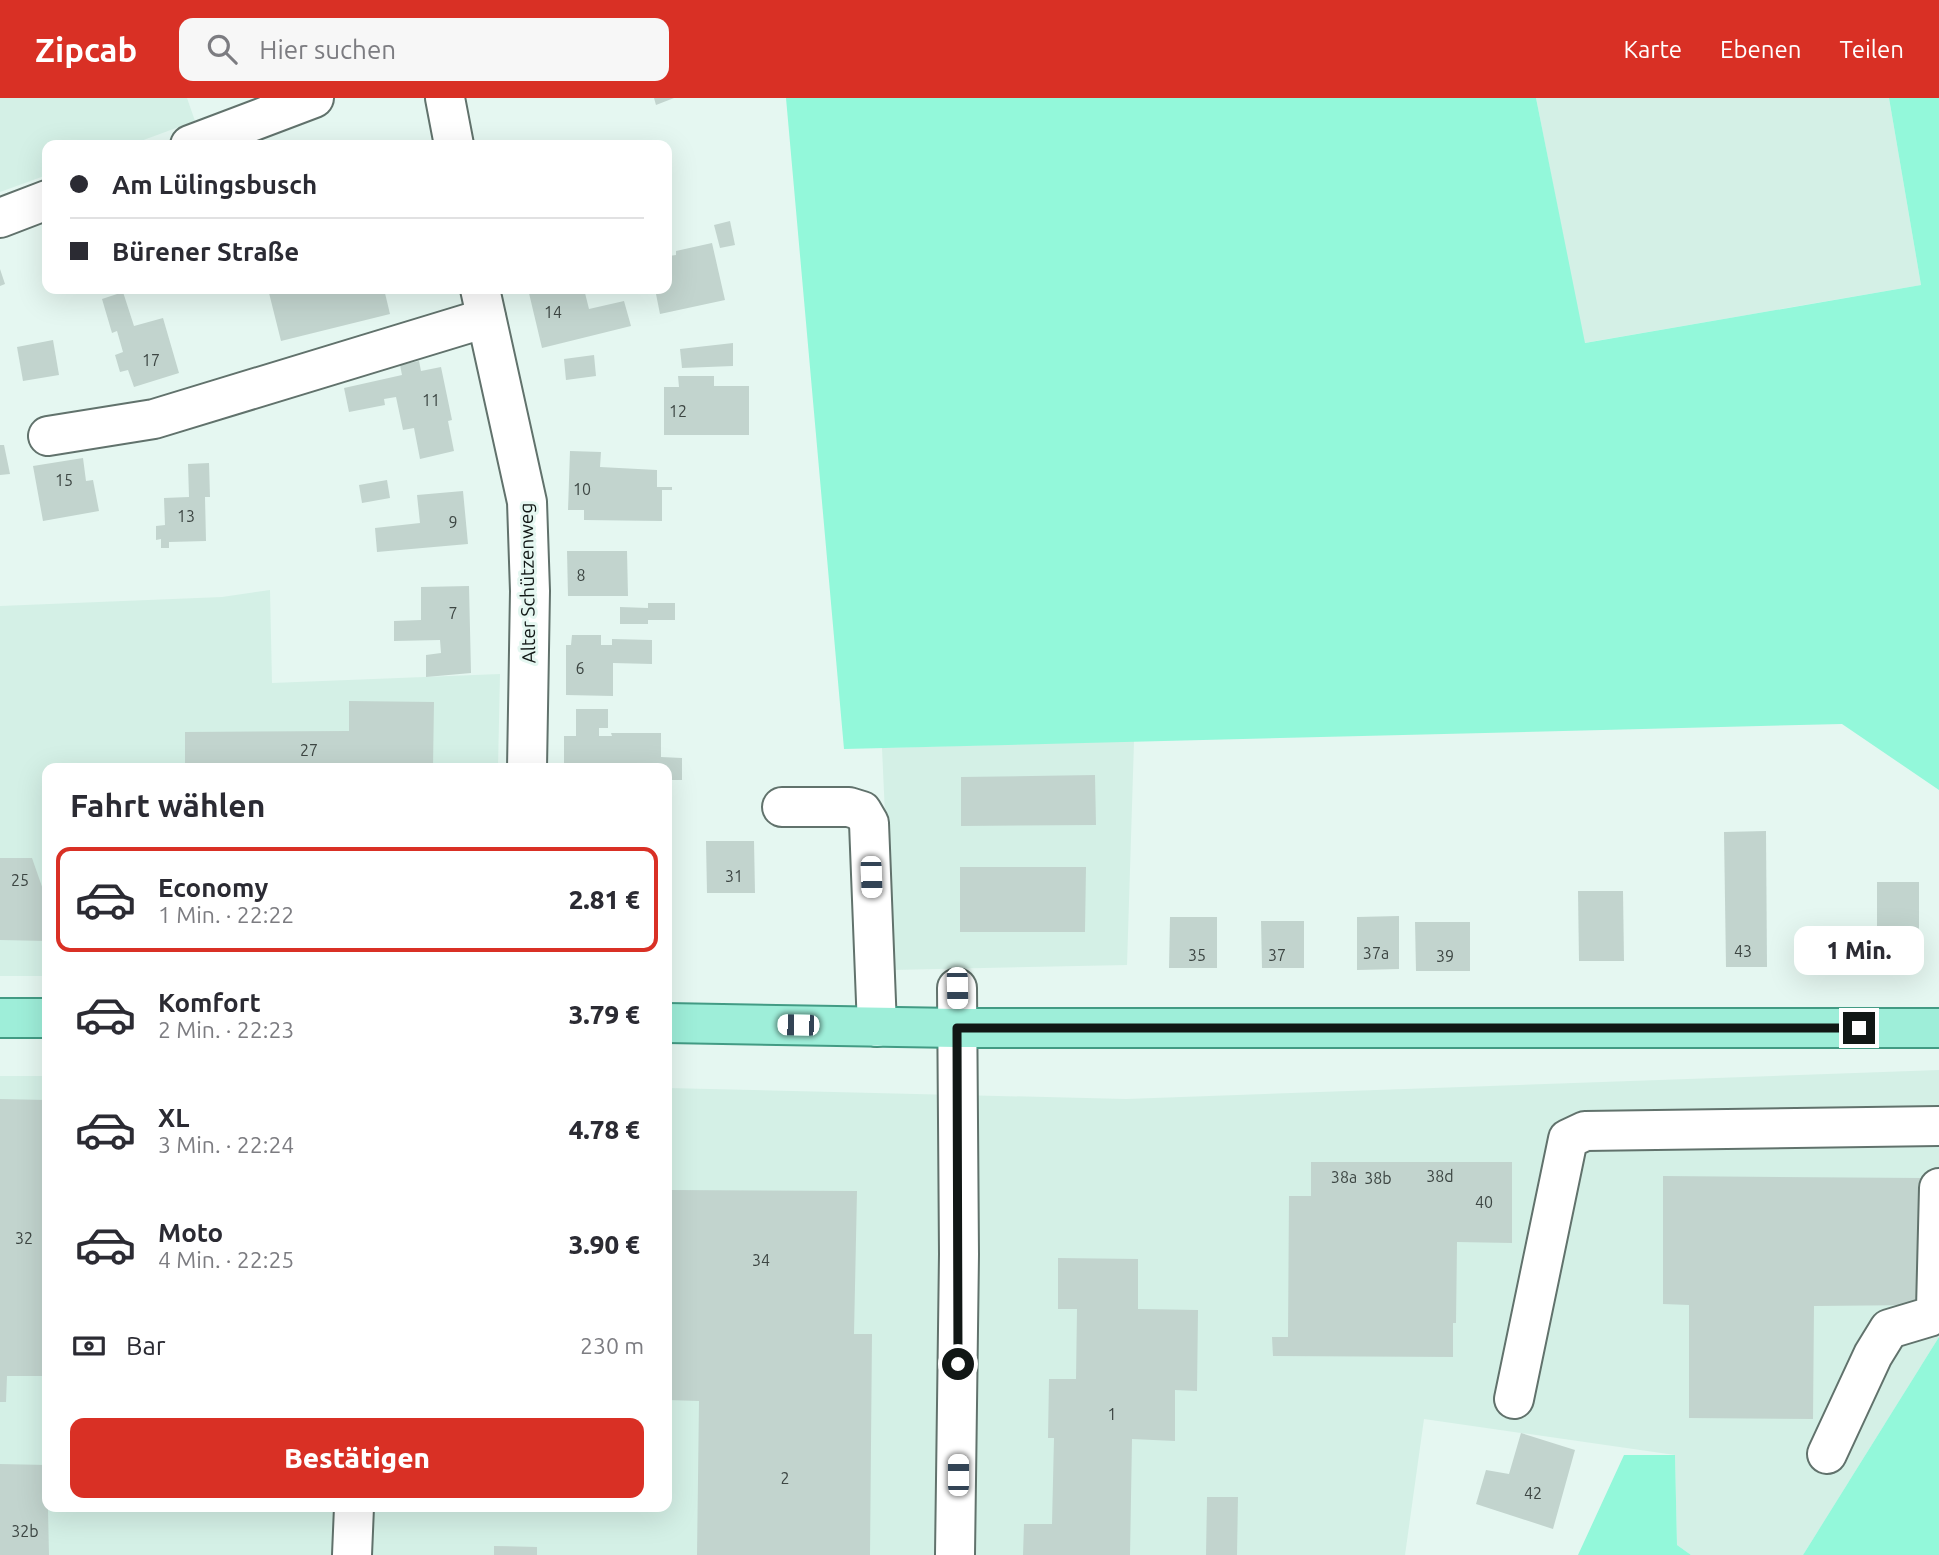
<!DOCTYPE html>
<html lang="de">
<meta charset="utf-8">
<style>
:root{--surface:#fff;--page:#f7f7f7;--text:#2b2b33;--muted:#7c7c81;--line:#e1e1e2;--accent:#d93025}
body{margin:0;font-family:Ubuntu,sans-serif;background:var(--page);color:var(--text);height:100vh;display:flex;flex-direction:column;font-size:26px;white-space:nowrap}
*{box-sizing:border-box;margin:0}
p{font-size:23px;color:var(--muted)}
.icon{flex:none;width:38px;height:38px;fill:none;stroke:currentColor;stroke-width:2;stroke-linecap:round;stroke-linejoin:round}
.map{position:relative;flex:1;overflow:hidden}
.side{position:absolute;left:42px;top:665px;width:630px;height:749px;display:flex;flex-direction:column;background:var(--surface);border-radius:14px;box-shadow:0 7px 28px #0002}
.side>*{flex:none}
.hud{position:absolute;left:42px;top:42px;width:630px;height:154px;border-radius:14px;box-shadow:0 7px 28px #0002;display:grid;align-content:center;height:154px;padding:0 28px;background:var(--surface)}
.end{position:absolute;width:32px;height:32px;margin:-16px;border:9px solid #111715;background:#fff;box-shadow:0 0 0 4px #fff}
.from{border-radius:50%}
.bubble{position:absolute;height:49px;border-radius:14px;background:var(--surface);box-shadow:0 7px 28px #0002;font-size:23px;font-weight:800;line-height:49px;text-align:center}
.car{position:absolute;width:21px;height:42px;margin:-21px -10px;border-radius:9px;box-shadow:0 0 5px 2px #0007;background:linear-gradient(#fff 24%,#345 0 40%,#fff 0 76%,#345 0 86%,#fff 0)}
.hud b{display:flex;align-items:center;gap:24px;height:66px;font-size:26px}
.hud b+b{border-top:2px solid var(--line)}
.hud i{width:18px;height:18px;background:var(--text)}
ul{padding:0;list-style:none}
li{display:flex;align-items:center;gap:21px;height:105px;margin:0 14px 10px;padding:0 14px;border:4px solid transparent;border-radius:14px}
li div{flex:1}
li b{display:block;font-size:26px}
li em{font-style:normal;font-weight:800}
li.active{border-color:var(--accent)}
li>.icon{width:63px;height:63px;stroke-width:1.5}
h2{padding:0 28px;font-size:32px;line-height:84px}
.pay{display:flex;align-items:center;gap:18px;height:77px;padding:0 28px;font-size:26px}
.pay p{margin-inline-start:auto}
.button{display:flex;gap:14px;margin-top:auto;padding:14px 28px}
.button a{flex:1;height:80px;border-radius:14px;background:var(--accent);color:#fff;font-size:28px;font-weight:800;line-height:80px;text-align:center}
header{display:flex;align-items:center;gap:42px;box-sizing:border-box;height:98px;padding:0 35px;background:var(--accent);color:#fff}
header strong{font-size:33px}
nav{display:flex;gap:38px;margin-inline-start:auto;font-size:24px}
.search{width:490px;height:63px;background:var(--page);display:flex;align-items:center;gap:18px;box-sizing:border-box;padding:0 24px;border-radius:14px;color:var(--muted);font-size:26px}
.map>svg:first-child{display:block}
</style>
<header>
<strong>Zipcab</strong>
<div class="search"><svg class="icon" aria-label="search" viewBox="0 0 24 24"><circle cx="10" cy="10" r="6"/><path d="M15 15l6 6"/></svg>Hier suchen</div>
<nav><a>Karte</a><a>Ebenen</a><a>Teilen</a></nav>
</header>
<div class="map">
<svg width="1939" height="1457" viewBox="0 0 1939 1457">
<rect width="100%" height="100%" fill="#e5f7f1"/>
<g fill="#d4f0e6">
<path d="M 0,0 L 187,0 L 195,23 L 130,47 L 47,47 L 47,77 L 0,94 Z"/>
<path d="M 1536,0 L 1889,0 L 1921,187 L 1584,245 Z"/>
<path d="M 270,492 L 272,585 L 500,576 L 498,670 L 47,670 L 47,878 L 0,878 L 0,508 L 222,499 Z"/>
<path d="M 1134,643 L 1127,867 L 892,872 L 882,650 Z"/>
<path d="M 1939,972 L 1939,1239 L 1803,1457 L 1691,1457 L 1677,1447 L 1675,1357 L 1424,1321 L 1405,1457 L 0,1457 L 0,978 L 47,978 L 47,1409 L 667,1409 L 667,990 L 1126,1001 Z"/>
</g>
<g fill="#93f8da">
<path d="M 786,0 L 1536,0 L 1585,245 L 1921,187 L 1889,0 L 1939,0 L 1939,692 L 1842,626 L 844,651 Z"/>
<path d="M 1939,1239 L 1939,1457 L 1803,1457 Z"/>
<path d="M 1624,1357 L 1675,1357 L 1677,1447 L 1691,1457 L 1578,1457 Z"/>
</g>
<g fill="#c2d4ce">
<path d="M 654,0 L 674,0 L 656,7 Z"/>
<path d="M 730,123 L 735,147 L 720,150 L 714,127 Z"/>
<path d="M 712,145 L 725,202 L 660,216 L 655,191 L 667,191 L 667,152 L 669,158 L 676,157 L 676,153 Z"/>
<path d="M 0,171 L 5,186 L 0,188 Z"/>
<path d="M 268,191 L 384,191 L 390,216 L 281,243 Z"/>
<path d="M 528,191 L 584,191 L 589,211 L 624,203 L 631,228 L 542,250 Z"/>
<path d="M 123,194 L 134,228 L 163,220 L 179,275 L 134,289 L 128,272 L 120,274 L 115,257 L 123,254 L 117,233 L 112,235 L 102,201 Z"/>
<path d="M 53,242 L 59,277 L 23,283 L 17,249 Z"/>
<path d="M 733,245 L 733,268 L 682,270 L 680,251 Z"/>
<path d="M 594,257 L 596,278 L 566,282 L 564,261 Z"/>
<path d="M 419,263 L 421,273 L 441,269 L 452,322 L 448,323 L 454,353 L 420,361 L 414,330 L 403,332 L 396,299 L 384,301 L 385,307 L 349,314 L 344,290 L 402,277 L 400,267 Z"/>
<path d="M 678,278 L 714,278 L 714,288 L 749,288 L 749,337 L 664,337 L 664,289 L 679,289 Z"/>
<path d="M 0,347 L 4,347 L 10,376 L 0,377 Z"/>
<path d="M 570,353 L 601,354 L 600,369 L 657,372 L 657,389 L 672,389 L 672,392 L 662,392 L 662,423 L 584,422 L 584,412 L 568,412 Z"/>
<path d="M 83,360 L 86,383 L 93,382 L 99,413 L 43,423 L 33,368 Z"/>
<path d="M 209,365 L 210,399 L 205,399 L 206,443 L 169,444 L 169,450 L 161,450 L 161,441 L 156,442 L 156,428 L 165,427 L 164,400 L 189,399 L 188,366 Z"/>
<path d="M 387,382 L 390,400 L 362,405 L 359,387 Z"/>
<path d="M 463,393 L 468,446 L 377,454 L 375,430 L 420,425 L 417,397 Z"/>
<path d="M 567,453 L 627,453 L 628,498 L 568,498 Z"/>
<path d="M 469,488 L 471,575 L 426,579 L 426,557 L 441,555 L 440,542 L 394,543 L 394,523 L 421,522 L 421,489 Z"/>
<path d="M 648,505 L 675,505 L 675,522 L 648,522 L 648,526 L 620,526 L 620,509 L 648,510 Z"/>
<path d="M 572,537 L 601,537 L 601,547 L 612,547 L 612,541 L 652,542 L 652,566 L 613,565 L 613,598 L 566,597 L 566,547 L 571,547 Z"/>
<path d="M 349,603 L 434,604 L 433,670 L 185,670 L 185,634 L 349,633 Z"/>
<path d="M 576,611 L 608,611 L 608,630 L 599,630 L 599,638 L 612,638 L 611,635 L 661,635 L 661,659 L 682,660 L 682,682 L 667,682 L 667,670 L 564,670 L 564,638 L 576,638 Z"/>
<path d="M 1095,677 L 1096,727 L 961,728 L 961,679 Z"/>
<path d="M 1766,733 L 1767,869 L 1726,869 L 1724,734 Z"/>
<path d="M 706,743 L 754,743 L 755,795 L 707,795 Z"/>
<path d="M 0,760 L 32,760 L 47,803 L 47,843 L 0,842 Z"/>
<path d="M 960,769 L 1086,769 L 1085,834 L 960,834 Z"/>
<rect x="1877" y="784" width="42" height="78"/>
<path d="M 1578,793 L 1623,793 L 1624,863 L 1579,863 Z"/>
<path d="M 1399,818 L 1399,871 L 1357,872 L 1357,819 Z"/>
<path d="M 1170,819 L 1217,819 L 1217,870 L 1169,870 Z"/>
<path d="M 1261,823 L 1304,823 L 1304,870 L 1262,870 Z"/>
<path d="M 1415,824 L 1470,824 L 1470,873 L 1416,873 Z"/>
<path d="M 0,1001 L 47,1002 L 47,1278 L 7,1278 L 6,1304 L 0,1304 Z"/>
<path d="M 1311,1064 L 1512,1064 L 1512,1145 L 1457,1144 L 1456,1225 L 1453,1225 L 1453,1259 L 1273,1258 L 1272,1239 L 1288,1239 L 1289,1098 L 1311,1098 Z"/>
<path d="M 1663,1078 L 1922,1080 L 1921,1207 L 1814,1208 L 1813,1321 L 1689,1320 L 1689,1207 L 1663,1206 Z"/>
<path d="M 667,1092 L 857,1093 L 854,1236 L 872,1236 L 870,1457 L 697,1457 L 699,1303 L 667,1302 Z"/>
<path d="M 1058,1160 L 1138,1161 L 1138,1211 L 1198,1212 L 1197,1293 L 1175,1292 L 1175,1343 L 1132,1341 L 1130,1457 L 1023,1457 L 1024,1426 L 1052,1426 L 1054,1340 L 1048,1340 L 1049,1281 L 1076,1281 L 1077,1211 L 1058,1211 Z"/>
<path d="M 1521,1335 L 1575,1352 L 1553,1431 L 1476,1406 L 1486,1372 L 1509,1376 Z"/>
<path d="M 0,1366 L 47,1367 L 49,1457 L 0,1457 Z"/>
<path d="M 1207,1399 L 1238,1399 L 1237,1457 L 1206,1457 Z"/>
<path d="M 494,1448 L 537,1449 L 537,1457 L 494,1457 Z"/>
</g>
<g fill="none" stroke-linecap="round" stroke-linejoin="round">
<defs>
<g id="minor">
<path d="M 445,0 L 454,47"/>
<path d="M 190,47 L 314,0"/>
<path d="M 0,120 L 47,102"/>
<path d="M 480,191 L 527,404 L 530,493 L 527,670"/>
<path d="M 48,338 L 154,321 L 486,220"/>
<path d="M 782,709 L 849,709 L 862,713 L 869,725 L 877,929"/>
<path d="M 1514,1301 L 1568,1041 L 1585,1033 L 1939,1028"/>
<path d="M 1827,1356 L 1873,1257 L 1889,1231 L 1929,1219 L 1936,1211 L 1939,1090"/>
<path d="M 352,1457 L 354,1409"/>
<path d="M 955,1457 L 959,1156 L 957,890"/>
</g>
<g id="major">
<path d="M 0,920 L 47,920"/>
<path d="M 667,925 L 957,930 L 1939,930"/>
</g>
</defs>
<use href="#minor" stroke="#61726c" stroke-width="42"/>
<use href="#major" stroke="#429b84" stroke-width="42"/>
<use href="#minor" stroke="#fff" stroke-width="38"/>
<use href="#major" stroke="#9eeed9" stroke-width="38"/>
</g>
<g fill="none" stroke-linecap="round" stroke-linejoin="round">
<path stroke="#111715" stroke-width="9" d="M 958,1266 L 957,930 L 1859,930"/>
</g>
<g text-anchor="middle" dominant-baseline="central" stroke-width="6" stroke-linejoin="round" paint-order="stroke">
<g font-size="16" fill="#3d4643">
<text x="553" y="214">14</text>
<text x="151" y="262">17</text>
<text x="431" y="302">11</text>
<text x="678" y="313">12</text>
<text x="64" y="382">15</text>
<text x="582" y="391">10</text>
<text x="186" y="418">13</text>
<text x="453" y="424">9</text>
<text x="581" y="477">8</text>
<text x="453" y="515">7</text>
<text x="580" y="570">6</text>
<text x="309" y="652">27</text>
<text x="734" y="778">31</text>
<text x="20" y="782">25</text>
<text x="1743" y="853">43</text>
<text x="1376" y="855">37a</text>
<text x="1197" y="857">35</text>
<text x="1277" y="857">37</text>
<text x="1445" y="858">39</text>
<text x="1440" y="1078">38d</text>
<text x="1344" y="1079">38a</text>
<text x="1378" y="1080">38b</text>
<text x="1484" y="1104">40</text>
<text x="24" y="1140">32</text>
<text x="761" y="1162">34</text>
<text x="1112" y="1316">1</text>
<text x="785" y="1380">2</text>
<text x="1533" y="1395">42</text>
<text x="25" y="1433">32b</text>
</g>
<g font-size="19" fill="#111715" stroke="#e5f7f1">
<text transform="translate(527 485) rotate(-91)">Alter Schützenweg</text>
</g>
</g>
</svg>
<i class="end from" style="left:958px;top:1266px"></i>
<i class="end" style="left:1859px;top:930px"></i>
<div class="bubble" style="left:1794px;top:828px;width:130px">1 Min.</div>
<i class="car" style="left:871px;top:779px;rotate:178deg"></i>
<i class="car" style="left:957px;top:890px;rotate:179deg"></i>
<i class="car" style="left:798px;top:927px;rotate:271deg"></i>
<i class="car" style="left:958px;top:1377px;rotate:0deg"></i>
<div class="hud">
<b><i class="from"></i>Am Lülingsbusch</b>
<b><i></i>Bürener Straße</b>
</div>
<section class="side">
<h2>Fahrt wählen</h2>
<ul>
<li class="active"><svg class="icon" aria-label="car" viewBox="0 0 24 24"><path d="M5 17H2v-5l4-1 3-4h7l3 4 3 1v5h-3M9 17h6M6 11h13"/><circle cx="7" cy="17" r="2"/><circle cx="17" cy="17" r="2"/></svg><div><b>Economy</b><p>1 Min. · 22:22</p></div><em>2.81 €</em></li>
<li><svg class="icon" aria-label="car" viewBox="0 0 24 24"><path d="M5 17H2v-5l4-1 3-4h7l3 4 3 1v5h-3M9 17h6M6 11h13"/><circle cx="7" cy="17" r="2"/><circle cx="17" cy="17" r="2"/></svg><div><b>Komfort</b><p>2 Min. · 22:23</p></div><em>3.79 €</em></li>
<li><svg class="icon" aria-label="car" viewBox="0 0 24 24"><path d="M5 17H2v-5l4-1 3-4h7l3 4 3 1v5h-3M9 17h6M6 11h13"/><circle cx="7" cy="17" r="2"/><circle cx="17" cy="17" r="2"/></svg><div><b>XL</b><p>3 Min. · 22:24</p></div><em>4.78 €</em></li>
<li><svg class="icon" aria-label="car" viewBox="0 0 24 24"><path d="M5 17H2v-5l4-1 3-4h7l3 4 3 1v5h-3M9 17h6M6 11h13"/><circle cx="7" cy="17" r="2"/><circle cx="17" cy="17" r="2"/></svg><div><b>Moto</b><p>4 Min. · 22:25</p></div><em>3.90 €</em></li>
</ul>
<div class="pay"><svg class="icon" aria-label="cash" viewBox="0 0 24 24"><path d="M3 7h18v10H3z"/><circle cx="12" cy="12" r="2"/></svg>Bar<p>230 m</p></div>
<div class="button"><a>Bestätigen</a></div>
</section>
</div>
